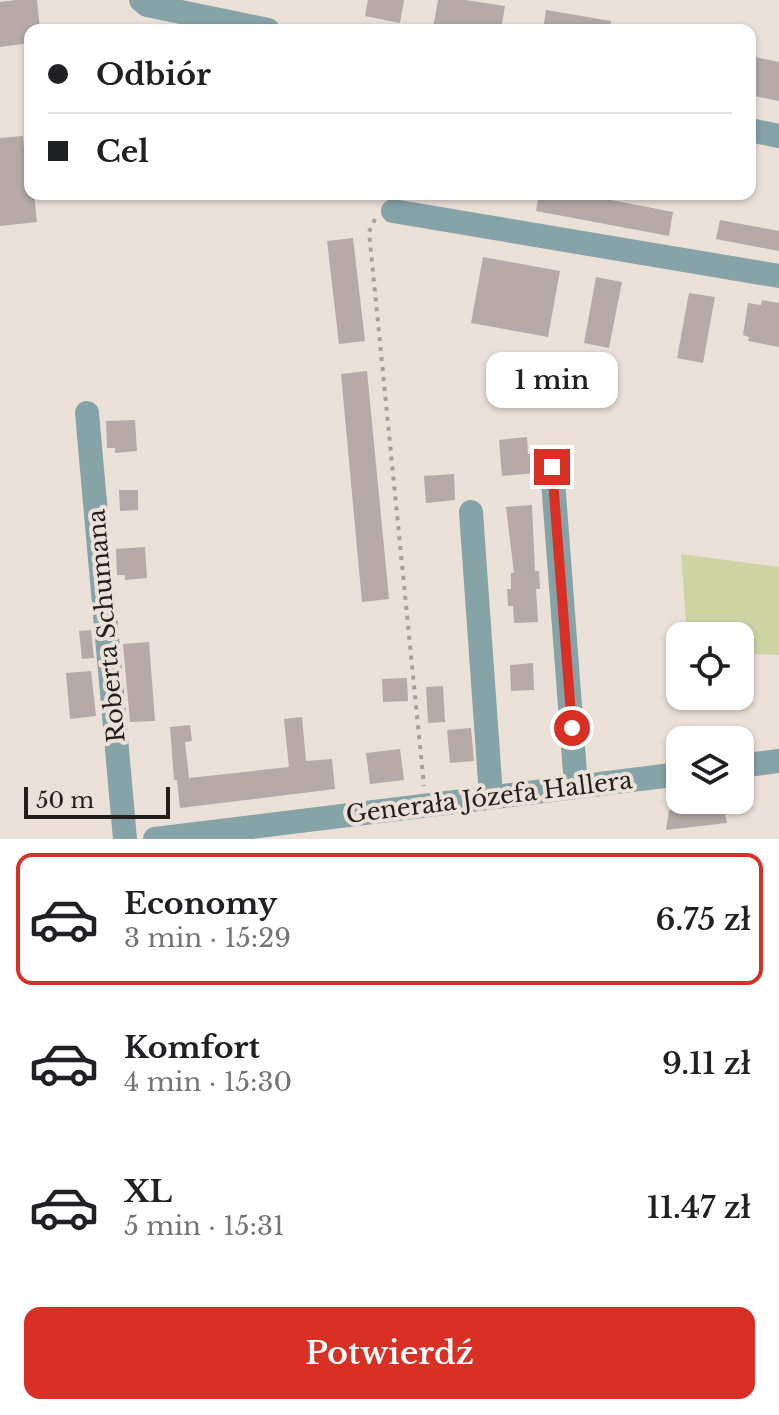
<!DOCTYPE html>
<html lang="pl">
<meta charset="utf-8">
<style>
:root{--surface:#fff;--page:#f2f2f2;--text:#202124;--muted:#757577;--line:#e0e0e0;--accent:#d93025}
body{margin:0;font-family:"Libre Baskerville",serif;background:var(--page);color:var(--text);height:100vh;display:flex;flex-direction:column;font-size:30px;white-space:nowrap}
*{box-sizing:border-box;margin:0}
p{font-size:26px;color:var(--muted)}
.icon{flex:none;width:44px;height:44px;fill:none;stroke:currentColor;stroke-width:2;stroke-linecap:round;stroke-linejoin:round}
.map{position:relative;height:839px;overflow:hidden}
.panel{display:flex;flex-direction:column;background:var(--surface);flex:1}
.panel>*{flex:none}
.hud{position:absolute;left:24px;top:24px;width:732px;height:176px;border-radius:16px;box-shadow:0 2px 6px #0004;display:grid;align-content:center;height:176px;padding:0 24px;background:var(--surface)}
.controls{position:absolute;left:666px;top:622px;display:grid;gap:16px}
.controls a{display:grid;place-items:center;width:88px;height:88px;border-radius:16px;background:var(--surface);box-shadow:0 2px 6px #0004;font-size:40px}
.scale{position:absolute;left:24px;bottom:20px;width:146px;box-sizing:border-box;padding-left:8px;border:4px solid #221e1b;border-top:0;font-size:22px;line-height:28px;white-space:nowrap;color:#221e1b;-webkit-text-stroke:6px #ece1d9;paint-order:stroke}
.end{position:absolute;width:36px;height:36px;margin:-18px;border:10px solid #d93025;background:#fff;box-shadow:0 0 0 4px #fff}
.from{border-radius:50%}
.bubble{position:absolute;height:56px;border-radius:16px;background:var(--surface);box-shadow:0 2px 6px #0004;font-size:26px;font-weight:600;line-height:56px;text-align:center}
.hud b{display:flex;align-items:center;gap:28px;height:76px;font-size:30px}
.hud b+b{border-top:2px solid var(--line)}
.hud i{width:20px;height:20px;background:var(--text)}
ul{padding:14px 0 0;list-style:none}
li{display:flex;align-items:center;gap:24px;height:132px;margin:0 16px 12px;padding:0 8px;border:4px solid transparent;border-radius:16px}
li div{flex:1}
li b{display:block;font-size:30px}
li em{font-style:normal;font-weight:600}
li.current{border-color:var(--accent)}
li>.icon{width:72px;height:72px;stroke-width:1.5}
.button{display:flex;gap:16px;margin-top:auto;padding:16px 24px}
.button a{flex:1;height:92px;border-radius:16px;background:var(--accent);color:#fff;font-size:32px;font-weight:600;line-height:92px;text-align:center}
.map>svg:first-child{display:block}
</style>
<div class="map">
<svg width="779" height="839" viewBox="0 0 779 839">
<rect width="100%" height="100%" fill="#ece1d9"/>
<path fill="#ced4a4" d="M 681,554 L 779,567 L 779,655 L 740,654 L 740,636 L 687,636 Z"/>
<g fill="#b6a9a8">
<path d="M 16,0 L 37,0 L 40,30 L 30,30 L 30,43 L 0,47 L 0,2 Z"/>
<path d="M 368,0 L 404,0 L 400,23 L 365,16 Z"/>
<path d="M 438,0 L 465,0 L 505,6 L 501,30 L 433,28 Z"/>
<path d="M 546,10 L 611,21 L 610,30 L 543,30 Z"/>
<path d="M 750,56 L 779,62 L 779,101 L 750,95 Z"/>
<path d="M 23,136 L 24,149 L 30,148 L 30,194 L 34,194 L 37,222 L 0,226 L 0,138 Z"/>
<path d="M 539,194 L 580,194 L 673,212 L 669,236 L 536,211 Z"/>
<path d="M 720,220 L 779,231 L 779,251 L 716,239 Z"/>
<path d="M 353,238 L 365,341 L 339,344 L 327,241 Z"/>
<path d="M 483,257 L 560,271 L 548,337 L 471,323 Z"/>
<path d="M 596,277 L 622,282 L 609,348 L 584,343 Z"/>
<path d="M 689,293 L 715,297 L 703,363 L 677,358 Z"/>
<path d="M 762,300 L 779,303 L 779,347 L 748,341 L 749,337 L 743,335 L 748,303 L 761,305 Z"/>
<path d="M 367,371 L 389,599 L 362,602 L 341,374 Z"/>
<path d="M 135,420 L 137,451 L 115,453 L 115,448 L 107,448 L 106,421 Z"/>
<path d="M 527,437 L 528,454 L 534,453 L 536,473 L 502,476 L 499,440 Z"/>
<path d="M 454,474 L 455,500 L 426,503 L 424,476 Z"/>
<path d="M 119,490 L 138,490 L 138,510 L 120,511 Z"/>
<path d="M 532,505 L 535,571 L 539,571 L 540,589 L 536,589 L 538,622 L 514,623 L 513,606 L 508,606 L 507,589 L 511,589 L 511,573 L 514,573 L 506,507 Z"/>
<path d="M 145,547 L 147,578 L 125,580 L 125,575 L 117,575 L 116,549 Z"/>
<path d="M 91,630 L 94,658 L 82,659 L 79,631 Z"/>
<path d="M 149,642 L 155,721 L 130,722 L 123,644 Z"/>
<path d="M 533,663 L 534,690 L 511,691 L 510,665 Z"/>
<path d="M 91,671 L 96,716 L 70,719 L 66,673 Z"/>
<path d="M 407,678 L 408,701 L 383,702 L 382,679 Z"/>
<path d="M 443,686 L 445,722 L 428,723 L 426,687 Z"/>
<path d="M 302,717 L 306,761 L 332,759 L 335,789 L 180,808 L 177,780 L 174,780 L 170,727 L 190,725 L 192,741 L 185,742 L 189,778 L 289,767 L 284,719 Z"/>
<path d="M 471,728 L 474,761 L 450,763 L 447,730 Z"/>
<path d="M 400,749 L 404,780 L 370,784 L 366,753 Z"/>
<path d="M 690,800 L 722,800 L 727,823 L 666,830 L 669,810 L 692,813 Z"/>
</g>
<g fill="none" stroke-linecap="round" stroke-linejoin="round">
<path stroke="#a89f99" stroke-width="4" stroke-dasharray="4 6" stroke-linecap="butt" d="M 375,219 L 369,232 L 424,786"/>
<g stroke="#86a3a7" stroke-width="24">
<path d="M 141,0 L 147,5 L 268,30"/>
<path d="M 750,130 L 779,136"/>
<path d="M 393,211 L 779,276"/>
<path d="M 87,413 L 125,839"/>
<path d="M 552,467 L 576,786"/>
<path d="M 471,512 L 491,796"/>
<path d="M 740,766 L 779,761"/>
<path d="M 155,839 L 680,774"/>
</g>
</g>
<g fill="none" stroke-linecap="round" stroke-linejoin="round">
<path stroke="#d93025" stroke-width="10" d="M 552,467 L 572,728"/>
</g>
<g text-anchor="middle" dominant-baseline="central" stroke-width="8" stroke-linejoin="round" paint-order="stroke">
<g font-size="24" fill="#221e1b" stroke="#ece1d9">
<text transform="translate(106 626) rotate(-95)">Roberta Schumana</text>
<text transform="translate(489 797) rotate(-7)">Generała Józefa Hallera</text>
</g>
</g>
</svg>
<div class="controls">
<a><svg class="icon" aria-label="locate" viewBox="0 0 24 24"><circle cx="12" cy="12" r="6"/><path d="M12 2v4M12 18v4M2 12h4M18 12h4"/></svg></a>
<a><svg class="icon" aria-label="layers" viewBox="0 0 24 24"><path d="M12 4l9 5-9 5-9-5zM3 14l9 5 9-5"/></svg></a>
</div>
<div class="scale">50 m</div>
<i class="end from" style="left:572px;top:728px"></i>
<i class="end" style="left:552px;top:467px"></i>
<div class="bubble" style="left:486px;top:352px;width:132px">1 min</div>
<div class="hud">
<b><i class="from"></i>Odbiór</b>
<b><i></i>Cel</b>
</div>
</div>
<section class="panel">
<ul>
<li class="current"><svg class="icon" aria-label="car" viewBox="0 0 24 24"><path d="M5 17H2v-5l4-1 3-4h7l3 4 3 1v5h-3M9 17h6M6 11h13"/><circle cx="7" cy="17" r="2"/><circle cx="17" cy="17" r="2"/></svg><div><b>Economy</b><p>3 min · 15:29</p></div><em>6.75 zł</em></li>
<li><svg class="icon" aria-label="car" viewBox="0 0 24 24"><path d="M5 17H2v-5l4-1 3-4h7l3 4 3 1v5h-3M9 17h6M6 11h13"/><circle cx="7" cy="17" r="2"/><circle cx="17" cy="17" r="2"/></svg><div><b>Komfort</b><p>4 min · 15:30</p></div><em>9.11 zł</em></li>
<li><svg class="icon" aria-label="car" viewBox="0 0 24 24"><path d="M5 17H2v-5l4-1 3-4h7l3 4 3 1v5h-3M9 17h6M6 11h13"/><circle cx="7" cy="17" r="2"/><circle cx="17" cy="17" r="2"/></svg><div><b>XL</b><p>5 min · 15:31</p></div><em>11.47 zł</em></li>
</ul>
<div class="button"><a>Potwierdź</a></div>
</section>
